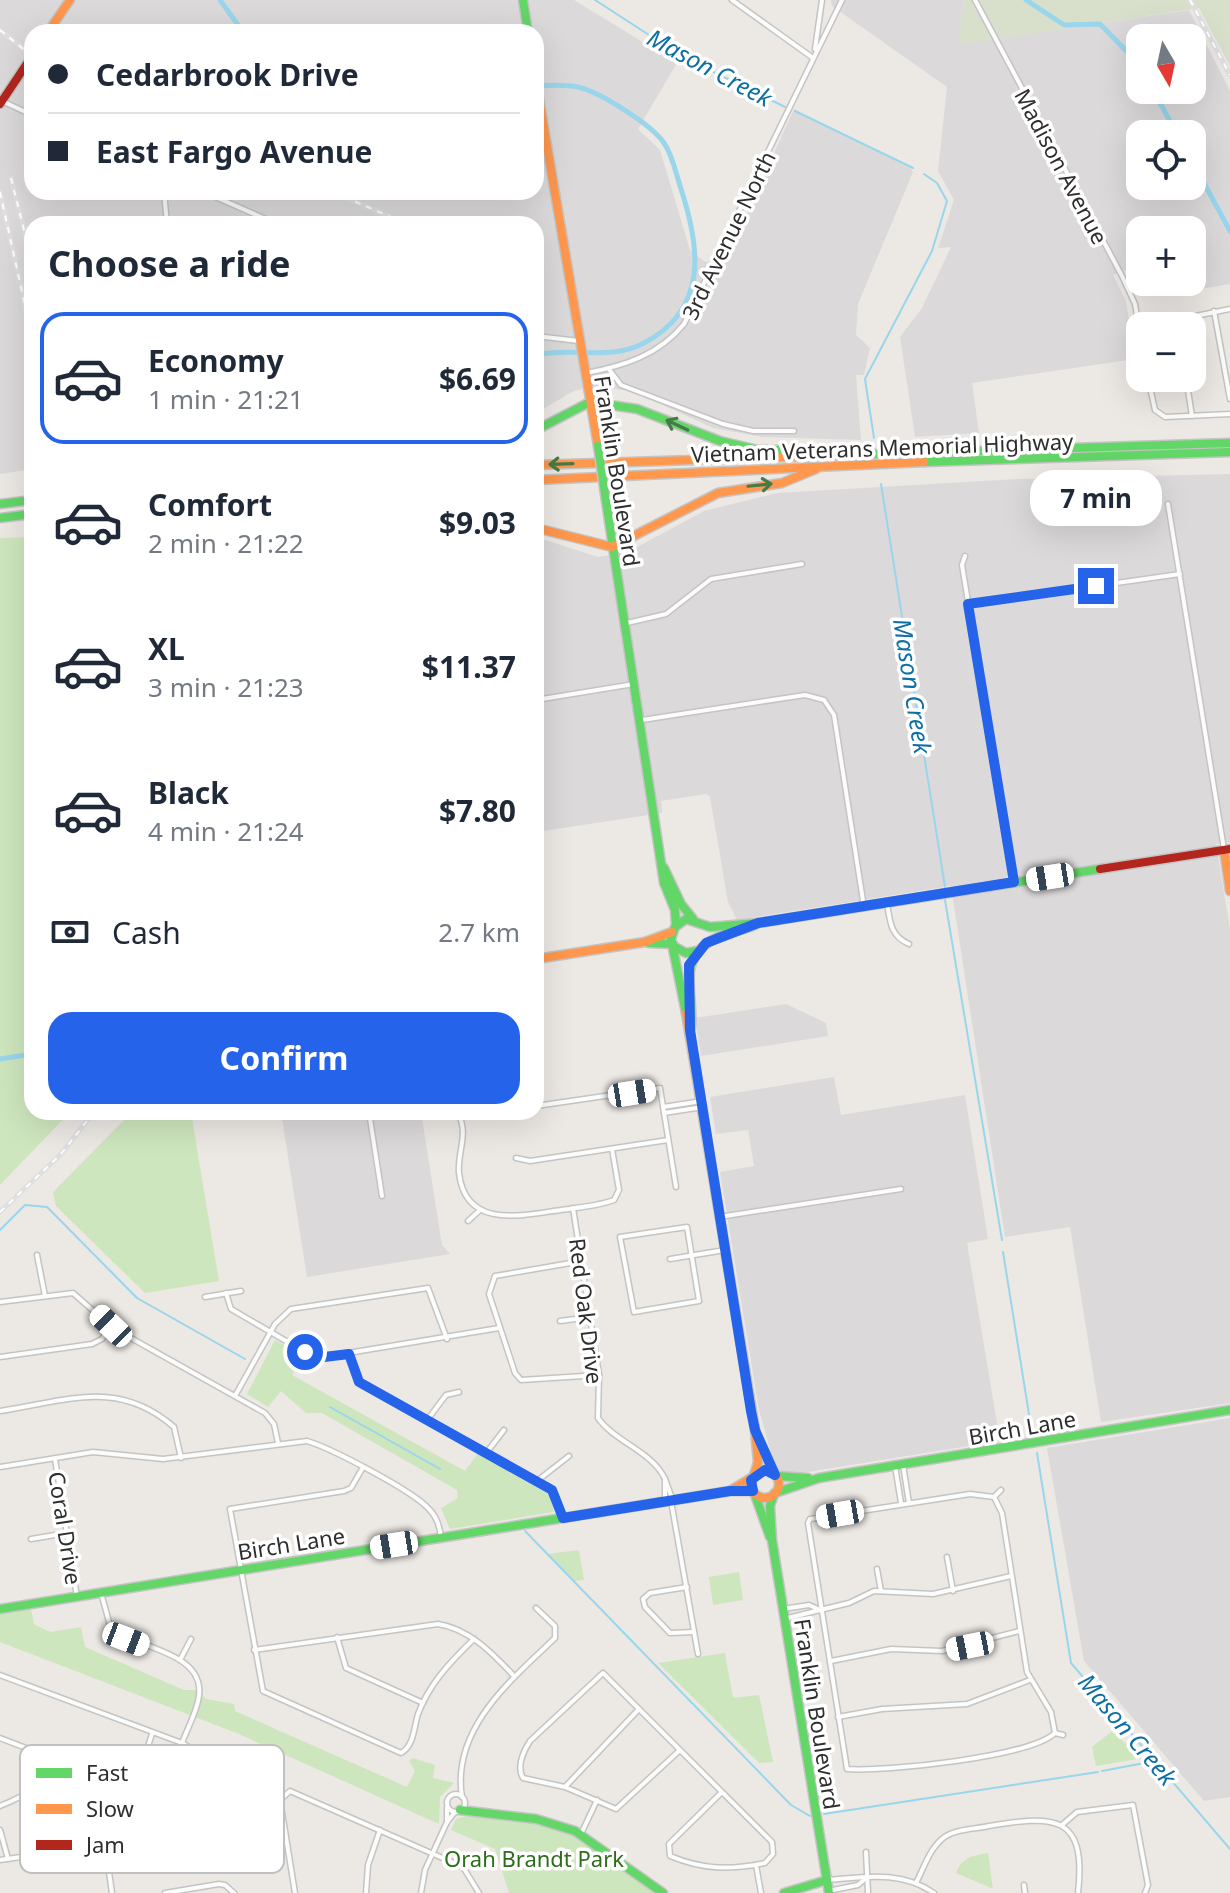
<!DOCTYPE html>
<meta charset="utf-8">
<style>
:root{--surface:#fff;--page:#f6f6f7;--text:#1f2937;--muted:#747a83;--line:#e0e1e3;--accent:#2563eb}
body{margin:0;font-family:"Noto Sans",sans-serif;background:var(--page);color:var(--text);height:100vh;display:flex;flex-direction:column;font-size:30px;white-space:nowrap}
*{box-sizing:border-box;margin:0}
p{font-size:26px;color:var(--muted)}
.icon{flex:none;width:44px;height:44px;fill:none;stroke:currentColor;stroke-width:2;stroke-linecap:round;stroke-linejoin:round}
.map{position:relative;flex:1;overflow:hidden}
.side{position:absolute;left:24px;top:216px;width:520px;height:904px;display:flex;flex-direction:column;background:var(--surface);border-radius:24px;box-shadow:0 8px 32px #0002}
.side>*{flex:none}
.top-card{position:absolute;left:24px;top:24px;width:520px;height:176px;border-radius:24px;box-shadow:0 8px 32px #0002;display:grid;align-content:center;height:176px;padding:0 24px;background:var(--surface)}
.needle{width:52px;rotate:171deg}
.fabs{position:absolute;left:1126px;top:24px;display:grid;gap:16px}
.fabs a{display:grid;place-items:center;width:80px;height:80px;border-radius:16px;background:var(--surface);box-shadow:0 8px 32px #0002;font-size:40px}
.end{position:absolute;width:36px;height:36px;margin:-18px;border:10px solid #2563eb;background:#fff;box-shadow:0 0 0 4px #fff}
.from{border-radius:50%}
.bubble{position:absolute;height:56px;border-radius:24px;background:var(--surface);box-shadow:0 8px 32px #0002;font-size:26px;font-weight:700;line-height:56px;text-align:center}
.car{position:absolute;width:24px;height:48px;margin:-24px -12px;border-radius:10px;box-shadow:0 0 6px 2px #0007;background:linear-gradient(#fff 24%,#345 0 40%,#fff 0 76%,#345 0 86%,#fff 0)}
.top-card b{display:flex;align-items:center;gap:28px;height:76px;font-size:30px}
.top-card b+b{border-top:2px solid var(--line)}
.top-card i{width:20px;height:20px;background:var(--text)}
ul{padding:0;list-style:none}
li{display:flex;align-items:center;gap:24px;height:132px;margin:0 16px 12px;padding:0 8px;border:4px solid transparent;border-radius:24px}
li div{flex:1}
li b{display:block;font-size:30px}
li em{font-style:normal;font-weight:700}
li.active{border-color:var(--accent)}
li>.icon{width:72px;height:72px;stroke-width:1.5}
h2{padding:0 24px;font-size:36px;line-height:96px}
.pay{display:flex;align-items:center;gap:20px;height:88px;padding:0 24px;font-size:30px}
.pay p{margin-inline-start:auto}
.primary-button{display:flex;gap:16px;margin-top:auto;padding:16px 24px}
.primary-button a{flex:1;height:92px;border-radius:24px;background:var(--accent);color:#fff;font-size:32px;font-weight:700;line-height:92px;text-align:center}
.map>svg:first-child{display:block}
</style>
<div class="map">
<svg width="1230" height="1893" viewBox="0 0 1230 1893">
<rect width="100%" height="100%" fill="#ece8e4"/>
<g fill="#dcd9db" fill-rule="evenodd">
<path d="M 0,0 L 574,0 L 677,63 L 638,129 L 660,150 L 690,250 L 705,262 L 726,260 L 794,109 L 910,168 L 913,172 L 858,304 L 856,335 L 870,348 L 864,375 L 856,375 L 861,440 L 762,437 L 713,428 L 634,392 L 596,386 L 574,391 L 536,413 L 536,224 L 32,224 L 32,469 L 0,474 ZM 32,32 L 536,32 L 536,192 L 32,192 Z"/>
<path d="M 831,0 L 964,0 L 959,44 L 1189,10 L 1230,91 L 1230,284 L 1172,294 L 1167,282 L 1192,282 L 1192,230 L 1140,230 L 1140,265 L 1113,275 L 1126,301 L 1135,359 L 972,383 L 979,433 L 915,437 L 900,337 L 922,308 L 951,247 L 938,248 L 954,200 L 938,171 L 947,87 L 832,6 ZM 1140,38 L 1192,38 L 1192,90 L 1140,90 ZM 1140,134 L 1192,134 L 1192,186 L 1140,186 Z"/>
<path d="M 1230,474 L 1230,842 L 1216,844 L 1230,929 L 1230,1403 L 1101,1422 L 1070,1227 L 1005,1237 L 951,886 L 737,920 L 728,902 L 710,797 L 706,794 L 661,801 L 662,813 L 536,832 L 536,537 L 598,557 L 628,552 L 704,511 L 777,493 L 1019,479 Z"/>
<path d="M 786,1004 L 826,1023 L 828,1036 L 701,1056 L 695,1018 Z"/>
<path d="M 834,1077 L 841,1115 L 965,1095 L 988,1239 L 967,1243 L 1000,1441 L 789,1475 L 779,1470 L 771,1453 L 759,1410 L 720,1172 L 754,1166 L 748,1130 L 716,1134 L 710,1097 Z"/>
<path d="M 281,1112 L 421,1112 L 442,1245 L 450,1254 L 307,1277 Z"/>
<path d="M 1230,1418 L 1230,1797 L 1204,1801 L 1084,1661 L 1047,1448 Z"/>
</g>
<g fill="#cee6be">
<path d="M 32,537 L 32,1112 L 70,1112 L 0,1185 L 0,538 Z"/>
<path d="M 132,1112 L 191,1112 L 219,1281 L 145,1293 L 56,1206 L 53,1192 Z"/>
<path d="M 275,1340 L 303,1355 L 292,1375 L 465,1471 L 478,1453 L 550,1495 L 554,1512 L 450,1529 L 441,1508 L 458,1498 L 457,1490 L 322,1413 L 306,1413 L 281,1391 L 268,1407 L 247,1394 Z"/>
<path d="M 579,1550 L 584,1580 L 574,1581 L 547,1554 Z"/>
<path d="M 739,1572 L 743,1600 L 713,1605 L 709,1577 Z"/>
<path d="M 31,1609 L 34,1624 L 50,1632 L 81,1627 L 85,1647 L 184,1690 L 197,1690 L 206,1699 L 234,1704 L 235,1711 L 407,1787 L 415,1771 L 409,1761 L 413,1758 L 435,1765 L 433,1778 L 454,1783 L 440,1797 L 439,1824 L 239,1734 L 0,1642 L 0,1614 Z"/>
<path d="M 725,1653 L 733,1698 L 759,1695 L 773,1762 L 759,1763 L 658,1663 Z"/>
<path d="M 1111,1732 L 1112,1732 L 1143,1758 L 1096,1766 L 1092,1747 Z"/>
<path d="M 469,1815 C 513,1819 557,1821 595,1847 C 616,1861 633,1879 654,1893 L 509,1893 L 495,1849 L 451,1830 L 456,1819 Z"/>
<path d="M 988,1853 L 993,1889 L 956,1873 C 962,1857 972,1856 988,1853 Z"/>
</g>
<path fill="#d8e0cc" d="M 964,0 L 1230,0 L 1230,66 L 1199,8 L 958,45 Z"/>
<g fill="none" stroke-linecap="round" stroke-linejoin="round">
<g stroke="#99d6ec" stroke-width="2">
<path d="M 595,0 L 683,57 L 785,107"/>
<path d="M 795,111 L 913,168"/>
<path d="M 874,438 L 865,379 L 932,251 L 947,201 L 937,183 L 924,174"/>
<path d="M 881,484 L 945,887"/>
<path d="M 945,900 L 1002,1240"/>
<path d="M 0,1230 L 25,1205 L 47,1207 L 137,1298 L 245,1359"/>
<path d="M 1003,1252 L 1032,1433"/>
<path d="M 330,1407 L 440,1469"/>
<path d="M 1037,1453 L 1071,1663 L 1230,1849"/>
<path d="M 525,1531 L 791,1805 L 810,1816"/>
<path d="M 1102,1771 L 1155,1761"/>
<path d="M 824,1814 L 1098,1772"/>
</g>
<g stroke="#99d6ec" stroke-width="5">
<path d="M 220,0 L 243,32"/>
<path d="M 1026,0 L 1064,25 L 1100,24 L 1140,65"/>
<path d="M 536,86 C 550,85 565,84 578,87 C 600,92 652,125 664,143 C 673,156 676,174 681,189 C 700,247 709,309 644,343 C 611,361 570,347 536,355"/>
<path d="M 1153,90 L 1177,134"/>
<path d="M 1192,161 L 1230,231"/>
<path d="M 32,654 L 27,673 L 32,692"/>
<path d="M 0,1059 L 32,1054"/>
</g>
<defs>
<g id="street">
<path d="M 732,0 L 813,58"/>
<path d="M 975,0 L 1122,276 L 1135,304 L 1140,334"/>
<path d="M 815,49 L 822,0"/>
<path d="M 2,101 L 32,115"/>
<path d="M 164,192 L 167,224"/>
<path d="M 204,192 L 277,224"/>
<path d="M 1214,311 L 1230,399"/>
<path d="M 1181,326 L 1186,318 L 1230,309"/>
<path d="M 536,336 L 579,341"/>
<path d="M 608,368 L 621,385 L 723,424 L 753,431 L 794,431"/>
<path d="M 586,373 C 624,366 659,355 684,324 L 842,0"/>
<path d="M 1148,378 L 1155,410 L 1165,417 L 1230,414"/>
<path d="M 1186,378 L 1192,416"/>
<path d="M 1168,504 L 1224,849"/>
<path d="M 965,556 L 962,565 L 1014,882"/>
<path d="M 968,604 L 1180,574"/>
<path d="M 627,623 L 666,614 L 711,579 L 802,564"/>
<path d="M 536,700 L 634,684"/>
<path d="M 642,720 L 805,695 L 824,700 L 834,715 L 864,907"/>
<path d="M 887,903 C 890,921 890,936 909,944"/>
<path d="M 536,1106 L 660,1088 L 676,1187"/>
<path d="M 663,1107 L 702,1101"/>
<path d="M 369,1112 L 382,1196"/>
<path d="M 457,1112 C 470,1133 457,1151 459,1173 C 465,1226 515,1217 553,1211 C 573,1208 595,1207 614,1200 L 619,1190 L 612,1149"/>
<path d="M 664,1113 L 703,1107"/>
<path d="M 516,1158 L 530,1161 L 668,1140"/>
<path d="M 573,1208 L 599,1375 L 598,1418 C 615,1442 653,1452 665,1479"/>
<path d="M 719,1217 L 901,1189"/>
<path d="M 468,1221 L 480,1210"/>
<path d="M 687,1227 L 699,1301 L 634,1312 L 620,1237 Z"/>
<path d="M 37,1255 L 45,1296"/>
<path d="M 670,1259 L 725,1250"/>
<path d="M 582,1261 L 495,1276 L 489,1294 L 515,1373 L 521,1380 L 599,1375"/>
<path d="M 226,1293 L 231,1309 L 305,1352 L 324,1357 L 499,1328"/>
<path d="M 205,1297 L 241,1291"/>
<path d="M 0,1302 L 73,1293 L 113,1328 L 265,1413 L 274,1424 L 278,1443"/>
<path d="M 560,1321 L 590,1317"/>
<path d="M 349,1355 L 359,1382 L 552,1490 L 563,1518"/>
<path d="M 0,1357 L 92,1344 L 102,1339 L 111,1326"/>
<path d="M 235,1396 L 275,1324 L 291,1309 L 428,1288 L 447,1339"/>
<path d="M 0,1411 C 67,1401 118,1378 174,1427 L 181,1458"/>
<path d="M 428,1419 L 446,1395 L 459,1392"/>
<path d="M 487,1452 L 504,1430"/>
<path d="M 55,1459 L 77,1597"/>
<path d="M 903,1465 L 909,1503"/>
<path d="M 895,1466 L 901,1503"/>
<path d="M 0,1467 L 93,1452 L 163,1459 L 307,1441 C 331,1448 413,1491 429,1509 C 437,1517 440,1527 441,1538"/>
<path d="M 362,1469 L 351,1488 L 344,1491 L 230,1509 L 263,1691 L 401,1753 C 414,1746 414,1727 418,1714 C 429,1684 451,1661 474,1639"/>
<path d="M 537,1481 L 569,1456"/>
<path d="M 994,1497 L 970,1494 L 810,1519 L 808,1523 L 847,1769 C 884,1772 1030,1757 1055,1733"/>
<path d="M 994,1497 L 1002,1513 L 1027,1672 L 1051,1712 L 1055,1733"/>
<path d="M 994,1497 L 1001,1490"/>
<path d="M 671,1501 L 698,1654"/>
<path d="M 665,1502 L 665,1479 L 673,1501"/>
<path d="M 31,1539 L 67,1533"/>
<path d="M 947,1557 L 953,1591"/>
<path d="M 877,1569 L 881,1591"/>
<path d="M 687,1587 L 650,1593 L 643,1599 L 645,1607 L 670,1633 L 694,1632"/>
<path d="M 101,1593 L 111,1629 C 137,1648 205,1652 199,1696 C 197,1712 187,1729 182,1743"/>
<path d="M 783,1609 L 809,1605 L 820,1610 L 784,1619"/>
<path d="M 820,1610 L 849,1603 L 874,1591 L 933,1594 L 1011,1576"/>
<path d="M 337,1637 L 346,1668 L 423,1703"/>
<path d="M 254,1650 L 438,1624 C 470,1629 493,1654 514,1676"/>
<path d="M 180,1660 L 191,1639"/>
<path d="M 831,1661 L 891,1649 L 942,1651 L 1019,1631"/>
<path d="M 0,1675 L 182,1743 C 225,1766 219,1788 185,1816 C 177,1822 169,1831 160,1835 C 145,1843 122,1842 105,1844"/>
<path d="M 838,1717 L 882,1709 L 967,1704 L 1030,1680"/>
<path d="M 1055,1733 L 1063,1735"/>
<path d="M 0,1738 L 110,1780 L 122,1789"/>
<path d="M 680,1750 L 616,1809 L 565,1787 L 523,1778 C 516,1766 523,1752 530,1741 L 603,1673 L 772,1842 L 773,1854 L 765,1863 C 730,1870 704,1870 670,1856 L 669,1844 L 722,1792"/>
<path d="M 565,1787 L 639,1709"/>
<circle cx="456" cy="1803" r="9"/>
<path d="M 462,1797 C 451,1729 511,1680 555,1638 L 555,1626 L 536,1608"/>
<path d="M 200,1804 L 220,1827"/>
<path d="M 0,1806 C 25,1796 45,1785 55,1759"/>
<path d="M 447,1808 L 447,1822 L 455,1812"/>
<path d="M 87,1818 L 105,1844 L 112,1893"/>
<path d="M 1062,1825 L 1077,1812 L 1133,1805 L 1148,1885 L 1145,1893"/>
<path d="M 0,1830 L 8,1859"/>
<path d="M 581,1834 L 597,1800"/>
<path d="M 866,1852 L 868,1893"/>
<path d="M 0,1860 L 41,1854 L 122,1789 L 140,1771 L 152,1734"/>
<path d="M 756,1865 L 761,1893"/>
<path d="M 827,1880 C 865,1877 901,1870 934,1893"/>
<path d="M 917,1881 C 924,1867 930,1849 942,1839 C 953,1829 975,1829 989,1826 C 1054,1815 1087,1814 1078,1893"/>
<path d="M 1024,1885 L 1025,1893"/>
<path d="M 828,1891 L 858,1885 L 865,1879"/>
<path d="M 165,1893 L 219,1884 L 225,1885 L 234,1893"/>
<path d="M 295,1893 L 281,1806 L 281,1799 L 290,1791 L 463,1867 L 479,1893"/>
<path d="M 366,1893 L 368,1865 L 380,1830"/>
<path d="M 421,1893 L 425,1870 L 447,1822"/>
</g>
<g id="fast">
<path d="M 523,0 L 528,32"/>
<path d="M 536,430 L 590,402 L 637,409 L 720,441 L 758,450 L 782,450"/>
<path d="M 849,455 L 1230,443"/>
<path d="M 924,462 L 1230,452"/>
<path d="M 606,501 L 664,883 L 675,910 L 676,925"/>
<path d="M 0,504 L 32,500"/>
<path d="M 0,518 L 32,514"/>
<path d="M 664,868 L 681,904 L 693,919"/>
<path d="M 649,943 L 673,944"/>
<path d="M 675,947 L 686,953 L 697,951"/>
<path d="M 686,1013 L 671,939 L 675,927 L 686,919 L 710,927 L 758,923 L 1100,869"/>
<path d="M 691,1027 C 694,986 674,956 722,935 C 734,930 747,930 758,923"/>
<path d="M 777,1476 L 808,1478"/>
<path d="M 775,1493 L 819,1478 L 1230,1410"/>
<path d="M 774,1494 L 770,1506 L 772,1540 L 829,1893"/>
<path d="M 755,1495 L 770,1537"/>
<path d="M 0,1609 L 730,1491 L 753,1491"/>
<path d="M 460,1810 L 536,1819 L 575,1831 L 663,1893"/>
<path d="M 784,1893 L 827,1880"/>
</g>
<g id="slow">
<path d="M 48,32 L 70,0"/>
<path d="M 536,81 L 598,446"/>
<path d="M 536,465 L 849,455"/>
<path d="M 536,480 L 924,462"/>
<path d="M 536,528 L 612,547 L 718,493 L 782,483 L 816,469"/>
<path d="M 1224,850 L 1230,891"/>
<path d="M 536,959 L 645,942 L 672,932"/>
<path d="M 686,1013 L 755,1430 L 758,1462 L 754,1475"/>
<circle cx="765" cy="1484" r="14"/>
<path d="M 733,1489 L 753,1477"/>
</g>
<g id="jam">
<path d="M 0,104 L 32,56"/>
<path d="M 1100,869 L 1230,849"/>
<path d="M 756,1434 L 775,1474"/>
</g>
</defs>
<use href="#street" stroke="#c5c4c5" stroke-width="7"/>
<use href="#fast" stroke="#c5c4c5" stroke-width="11"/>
<use href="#slow" stroke="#c5c4c5" stroke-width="11"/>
<use href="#jam" stroke="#c5c4c5" stroke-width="11"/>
<use href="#street" stroke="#fcfcfb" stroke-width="4"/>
<use href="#fast" stroke="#63d668" stroke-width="8"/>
<use href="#slow" stroke="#ff974d" stroke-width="8"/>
<use href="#jam" stroke="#b3261e" stroke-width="8"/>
<defs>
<g id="rail">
<path d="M 1190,0 L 1230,75"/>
<path d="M 0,30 L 32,56"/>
<path d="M 11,178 L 32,262"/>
<path d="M 0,192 L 32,337"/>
<path d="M 333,192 L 407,224"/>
<path d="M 0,1212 L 61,1154 L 94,1112"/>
</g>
</defs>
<use href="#rail" stroke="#dfdfe1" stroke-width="5"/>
<use href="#rail" stroke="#fff" stroke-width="2" stroke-dasharray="6" stroke-linecap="butt"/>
<defs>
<path id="fast-bridge" d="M 598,446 L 606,501"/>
</defs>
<use href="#fast-bridge" stroke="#c5c4c5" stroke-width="11" stroke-linecap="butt"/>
<use href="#fast-bridge" stroke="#63d668" stroke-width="8"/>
</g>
<defs><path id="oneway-shaft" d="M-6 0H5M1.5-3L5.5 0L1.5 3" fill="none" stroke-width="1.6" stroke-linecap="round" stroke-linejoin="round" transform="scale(2)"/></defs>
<g stroke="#467a48">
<use href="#oneway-shaft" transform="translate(677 425) rotate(-155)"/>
<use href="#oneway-shaft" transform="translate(561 464) rotate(178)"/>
<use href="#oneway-shaft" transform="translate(760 485) rotate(-6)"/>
</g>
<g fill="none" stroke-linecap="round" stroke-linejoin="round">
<path stroke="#2563eb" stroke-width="10" d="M 305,1352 L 324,1357 L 349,1354 L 359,1382 L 552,1490 L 563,1518 L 730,1491 L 753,1491 L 751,1480 L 765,1470 L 775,1475 L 755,1430 L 751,1411 L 690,1030 L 689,965 L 706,943 L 758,923 L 1014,882 L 968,604 L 1096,586"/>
</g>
<g text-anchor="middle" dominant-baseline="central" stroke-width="7" stroke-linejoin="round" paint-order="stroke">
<g font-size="22" fill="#2e2e2e" stroke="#fff">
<text transform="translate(1062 166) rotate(62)">Madison Avenue</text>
<text transform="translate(728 235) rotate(-64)">3rd Avenue North</text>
<text transform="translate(882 447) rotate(-2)">Vietnam Veterans Memorial Highway</text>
<text transform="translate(618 471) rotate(81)">Franklin Boulevard</text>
<text transform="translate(587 1311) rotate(83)">Red Oak Drive</text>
<text transform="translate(1022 1427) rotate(-10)">Birch Lane</text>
<text transform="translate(66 1528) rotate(81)">Coral Drive</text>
<text transform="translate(291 1543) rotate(-9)">Birch Lane</text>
<text transform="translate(818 1714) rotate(81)">Franklin Boulevard</text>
</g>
<g font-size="22" fill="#2c6e1b" stroke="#fff">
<text x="534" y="1858">Orah Brandt Park</text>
</g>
<g font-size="24" font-style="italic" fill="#0d6fa3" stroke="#fff">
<text transform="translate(710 67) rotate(28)">Mason Creek</text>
<text transform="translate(913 686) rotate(81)">Mason Creek</text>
<text transform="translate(1128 1729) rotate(50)">Mason Creek</text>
</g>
</g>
<rect x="20" y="1745" width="264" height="128" rx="12" fill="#fff" stroke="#c0c0c0" stroke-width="2"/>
<rect x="36" y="1768" width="36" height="10" fill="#63d668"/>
<rect x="36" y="1804" width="36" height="10" fill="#ff974d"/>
<rect x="36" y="1840" width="36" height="10" fill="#b3261e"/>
<g font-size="22" fill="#2e2e2e">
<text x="86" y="1781">Fast</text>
<text x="86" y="1817">Slow</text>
<text x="86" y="1853">Jam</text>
</g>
</svg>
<div class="fabs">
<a><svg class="needle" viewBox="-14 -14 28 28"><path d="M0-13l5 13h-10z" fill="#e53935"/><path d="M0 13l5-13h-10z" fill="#747a83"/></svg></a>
<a><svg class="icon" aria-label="locate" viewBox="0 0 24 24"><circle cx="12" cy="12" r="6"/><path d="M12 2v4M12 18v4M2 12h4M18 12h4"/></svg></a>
<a>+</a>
<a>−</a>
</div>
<i class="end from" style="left:305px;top:1352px"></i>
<i class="end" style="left:1096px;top:586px"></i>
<div class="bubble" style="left:1030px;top:470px;width:132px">7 min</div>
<i class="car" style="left:1050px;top:877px;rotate:261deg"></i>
<i class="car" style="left:632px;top:1093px;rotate:81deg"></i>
<i class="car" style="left:111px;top:1326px;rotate:314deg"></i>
<i class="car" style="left:840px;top:1514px;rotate:260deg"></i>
<i class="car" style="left:394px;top:1545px;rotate:261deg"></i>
<i class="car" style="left:126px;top:1639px;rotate:111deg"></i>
<i class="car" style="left:970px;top:1646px;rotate:259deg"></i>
<div class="top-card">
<b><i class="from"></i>Cedarbrook Drive</b>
<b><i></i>East Fargo Avenue</b>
</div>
<section class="side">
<h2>Choose a ride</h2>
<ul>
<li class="active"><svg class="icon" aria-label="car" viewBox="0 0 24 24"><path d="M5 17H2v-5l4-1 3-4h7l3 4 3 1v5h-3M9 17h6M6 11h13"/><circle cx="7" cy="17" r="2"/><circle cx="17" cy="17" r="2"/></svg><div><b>Economy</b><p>1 min · 21:21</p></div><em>$6.69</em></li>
<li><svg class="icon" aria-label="car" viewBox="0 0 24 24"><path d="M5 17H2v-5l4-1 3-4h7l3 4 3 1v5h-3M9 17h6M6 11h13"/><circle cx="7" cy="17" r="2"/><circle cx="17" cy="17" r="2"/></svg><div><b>Comfort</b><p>2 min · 21:22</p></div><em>$9.03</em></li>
<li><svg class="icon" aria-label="car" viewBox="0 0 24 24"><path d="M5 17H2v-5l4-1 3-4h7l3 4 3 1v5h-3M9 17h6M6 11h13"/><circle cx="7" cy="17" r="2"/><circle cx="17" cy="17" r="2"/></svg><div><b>XL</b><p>3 min · 21:23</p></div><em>$11.37</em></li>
<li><svg class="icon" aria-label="car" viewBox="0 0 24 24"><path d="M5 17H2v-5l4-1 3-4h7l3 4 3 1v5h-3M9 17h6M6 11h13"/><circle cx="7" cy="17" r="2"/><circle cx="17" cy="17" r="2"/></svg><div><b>Black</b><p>4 min · 21:24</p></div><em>$7.80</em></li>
</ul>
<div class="pay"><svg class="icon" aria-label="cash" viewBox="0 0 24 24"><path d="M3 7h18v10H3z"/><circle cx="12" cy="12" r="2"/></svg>Cash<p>2.7 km</p></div>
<div class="primary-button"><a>Confirm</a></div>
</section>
</div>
